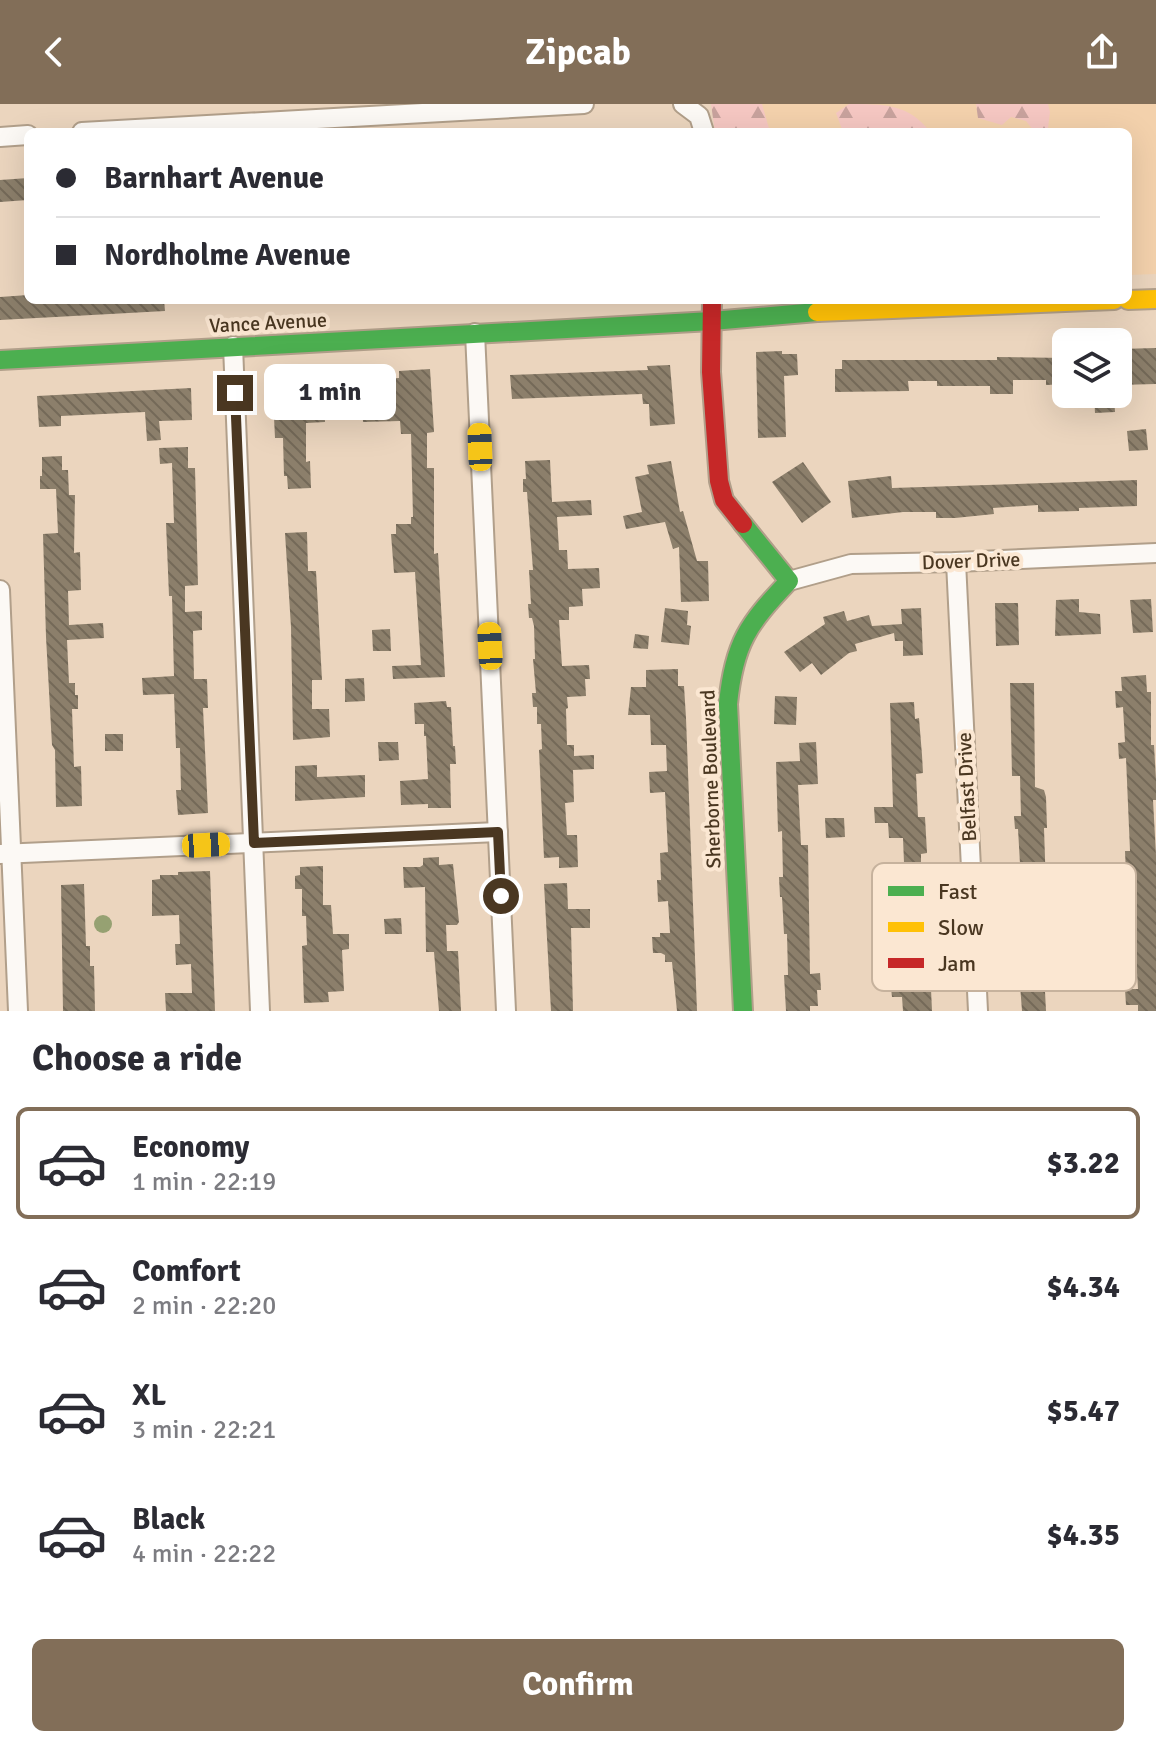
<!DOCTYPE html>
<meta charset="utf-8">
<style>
:root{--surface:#fff;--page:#f2f2f3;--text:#2b2b33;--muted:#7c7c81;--line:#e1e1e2;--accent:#826e58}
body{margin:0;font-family:Signika,sans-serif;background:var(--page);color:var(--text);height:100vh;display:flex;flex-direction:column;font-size:30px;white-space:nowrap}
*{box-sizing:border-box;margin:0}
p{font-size:26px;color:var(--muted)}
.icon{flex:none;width:44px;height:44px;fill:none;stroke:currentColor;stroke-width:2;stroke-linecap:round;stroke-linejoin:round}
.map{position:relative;height:907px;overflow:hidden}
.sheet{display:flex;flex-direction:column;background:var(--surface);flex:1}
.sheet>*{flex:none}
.top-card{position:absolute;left:24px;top:24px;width:1108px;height:176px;border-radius:12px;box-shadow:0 8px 32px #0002;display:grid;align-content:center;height:176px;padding:0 32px;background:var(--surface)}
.tools{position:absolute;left:1052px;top:224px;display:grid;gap:16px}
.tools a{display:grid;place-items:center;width:80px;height:80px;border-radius:12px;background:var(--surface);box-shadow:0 8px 32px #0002;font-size:40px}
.end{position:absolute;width:36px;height:36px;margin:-18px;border:10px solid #4a3721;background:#fff;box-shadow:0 0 0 4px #fff}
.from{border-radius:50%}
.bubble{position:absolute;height:56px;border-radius:12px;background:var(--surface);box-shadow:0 8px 32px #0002;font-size:26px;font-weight:800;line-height:56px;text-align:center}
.car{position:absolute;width:24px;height:48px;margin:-24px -12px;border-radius:10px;box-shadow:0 0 6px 2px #0007;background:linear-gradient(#f5c518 24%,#345 0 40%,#f5c518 0 76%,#345 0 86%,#f5c518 0)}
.top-card b{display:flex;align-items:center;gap:28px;height:76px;font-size:30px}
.top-card b+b{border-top:2px solid var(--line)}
.top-card i{width:20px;height:20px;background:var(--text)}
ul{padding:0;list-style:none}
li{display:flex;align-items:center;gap:24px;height:112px;margin:0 16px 12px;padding:0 16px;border:4px solid transparent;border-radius:12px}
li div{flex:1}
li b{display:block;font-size:30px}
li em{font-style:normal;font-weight:800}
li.on{border-color:var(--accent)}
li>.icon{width:72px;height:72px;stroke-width:1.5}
h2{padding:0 32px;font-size:36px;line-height:96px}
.button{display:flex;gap:16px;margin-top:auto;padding:16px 32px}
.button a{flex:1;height:92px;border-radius:12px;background:var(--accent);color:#fff;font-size:32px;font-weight:800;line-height:92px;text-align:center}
header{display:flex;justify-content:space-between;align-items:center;height:104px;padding:0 32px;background:var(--accent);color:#fff;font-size:36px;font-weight:800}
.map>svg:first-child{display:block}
</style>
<header><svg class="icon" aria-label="back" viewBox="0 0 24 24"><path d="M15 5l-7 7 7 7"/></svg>Zipcab<svg class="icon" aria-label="share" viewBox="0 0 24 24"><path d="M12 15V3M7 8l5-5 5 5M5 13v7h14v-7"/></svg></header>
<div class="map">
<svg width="1156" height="907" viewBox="0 0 1156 907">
<defs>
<pattern id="forest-firs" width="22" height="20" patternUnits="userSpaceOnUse" patternTransform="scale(2)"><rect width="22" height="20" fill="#f5c7c2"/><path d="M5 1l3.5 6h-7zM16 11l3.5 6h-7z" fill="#c8a29d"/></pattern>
<pattern id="building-back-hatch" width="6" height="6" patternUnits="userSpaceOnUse" patternTransform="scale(2)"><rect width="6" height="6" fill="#8c7f6b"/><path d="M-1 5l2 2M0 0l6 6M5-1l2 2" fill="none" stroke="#746958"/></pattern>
</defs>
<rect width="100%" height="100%" fill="#ebd5be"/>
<path fill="#f3d1ac" d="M 716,0 L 1156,0 L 1156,170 L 1128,171 L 1128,28 L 717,28 Z"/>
<g fill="url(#forest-firs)">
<path d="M 711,0 L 762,0 L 770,28 L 715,28 Z"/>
<path d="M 849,0 C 884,0 909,0 930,28 L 843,28 L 836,9 Z"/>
<path d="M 976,0 L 1048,0 L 1050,8 L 1048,24 L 1034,27 L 1026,17 L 1011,13 L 1002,21 L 978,14 Z"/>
</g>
<circle fill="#96a172" cx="103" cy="820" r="9"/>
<g fill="url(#building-back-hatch)">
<path d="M 28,74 L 28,96 L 0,98 L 0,76 Z"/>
<path d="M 28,191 L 28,196 L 164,196 L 165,207 L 0,216 L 0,193 Z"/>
<path d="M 1156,244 L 1156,280 L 1118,281 L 1119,245 Z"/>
<path d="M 782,247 L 782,250 L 797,250 L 798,271 L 784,272 L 786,333 L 758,334 L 756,248 Z"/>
<path d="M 997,253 L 1066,254 L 1066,280 L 1046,281 L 1046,276 L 1013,276 L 1013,290 L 990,290 L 990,282 L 937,282 L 937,277 L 908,277 L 909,287 L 835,288 L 835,265 L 842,265 L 842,256 L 997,256 Z"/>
<path d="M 670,261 L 675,320 L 650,322 L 649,300 L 643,300 L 642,290 L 512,295 L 510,271 L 648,266 L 647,262 Z"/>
<path d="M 430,265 L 434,328 L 427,329 L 427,364 L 434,364 L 434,450 L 438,449 L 445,573 L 393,575 L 392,562 L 421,561 L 415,468 L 394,469 L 391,430 L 396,430 L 396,420 L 411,420 L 411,413 L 413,413 L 411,330 L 401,330 L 400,317 L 363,318 L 361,276 L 399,274 L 399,267 Z"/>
<path d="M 191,284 L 192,316 L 159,317 L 161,336 L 147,337 L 145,308 L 61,312 L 61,322 L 39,323 L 37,292 Z"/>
<path d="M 1094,290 L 1114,290 L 1115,308 L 1095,309 Z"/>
<path d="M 296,291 L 296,298 L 324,296 L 325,318 L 306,319 L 306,358 L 310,357 L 311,384 L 288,385 L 287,372 L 284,372 L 283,334 L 275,334 L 273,292 Z"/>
<path d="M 1146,325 L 1148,346 L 1129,347 L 1127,327 Z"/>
<path d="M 188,343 L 188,364 L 195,364 L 198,481 L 185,482 L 185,508 L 202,507 L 202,526 L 193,527 L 194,575 L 207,575 L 208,604 L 203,604 L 208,709 L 178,711 L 176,686 L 181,686 L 180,644 L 176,644 L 174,590 L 143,591 L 142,574 L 174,572 L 172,492 L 169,492 L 166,419 L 174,419 L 172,359 L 160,360 L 159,344 Z"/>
<path d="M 62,352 L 62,366 L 68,366 L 69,391 L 75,391 L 74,449 L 80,448 L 81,486 L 68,487 L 69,521 L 103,519 L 104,534 L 67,536 L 69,579 L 75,579 L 75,591 L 78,591 L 78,605 L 72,605 L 74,663 L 81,662 L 82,702 L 56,703 L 55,646 L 52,641 L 46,533 L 43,430 L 58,429 L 56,385 L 40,385 L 40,372 L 42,372 L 42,353 Z"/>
<path d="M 550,356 L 552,398 L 591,396 L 592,411 L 557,413 L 559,446 L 567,446 L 568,465 L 599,464 L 600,484 L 582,485 L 583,502 L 569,503 L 569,516 L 559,516 L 562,562 L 589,561 L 590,575 L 585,575 L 586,592 L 567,593 L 568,604 L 566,605 L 567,641 L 574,641 L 574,652 L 594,651 L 594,665 L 573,666 L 574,698 L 565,699 L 567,731 L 577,731 L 578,763 L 559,764 L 559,753 L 544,754 L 539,646 L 542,645 L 541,620 L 537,620 L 537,603 L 533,603 L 532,589 L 536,589 L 533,555 L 535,555 L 534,522 L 532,514 L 529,514 L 528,500 L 531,500 L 529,466 L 533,466 L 527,388 L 523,388 L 523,375 L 526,375 L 525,357 Z"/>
<path d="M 671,357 L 680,408 L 683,407 L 697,457 L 708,457 L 709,497 L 681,498 L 679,443 L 673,445 L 665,418 L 626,425 L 623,412 L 642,408 L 635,373 L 649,370 L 647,361 Z"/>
<path d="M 803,358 L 831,398 L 802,419 L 772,378 Z"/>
<path d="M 891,372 L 892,384 L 1137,376 L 1137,402 L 1079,404 L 1079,407 L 1038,408 L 1038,401 L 993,404 L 994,410 L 955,414 L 936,414 L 936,408 L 903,408 L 852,414 L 848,377 Z"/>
<path d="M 307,428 L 308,467 L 316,467 L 322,576 L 312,576 L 312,605 L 329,605 L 330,633 L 293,636 L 291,523 L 285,429 Z"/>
<path d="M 1079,495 L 1079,508 L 1100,510 L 1101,530 L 1055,532 L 1056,496 Z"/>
<path d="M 1151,495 L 1153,528 L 1133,529 L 1130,496 Z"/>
<path d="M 995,499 L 1018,499 L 1019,541 L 996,542 Z"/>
<path d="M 665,504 L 688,507 L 687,521 L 691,522 L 689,541 L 661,538 Z"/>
<path d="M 921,504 L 923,551 L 903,552 L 903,537 L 895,537 L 894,529 L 855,540 L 857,547 L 849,549 L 821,571 L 812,559 L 800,568 L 784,548 L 825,520 L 823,513 L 844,507 L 847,517 L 869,511 L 872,522 L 902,520 L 901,505 Z"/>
<path d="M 390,525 L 391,547 L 373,547 L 372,526 Z"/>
<path d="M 635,530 L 649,532 L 648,545 L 633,544 Z"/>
<path d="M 678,565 L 678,582 L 684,582 L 686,614 L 697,907 L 677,907 L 672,858 L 665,858 L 665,851 L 661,849 L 653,849 L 652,833 L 660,833 L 660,829 L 670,829 L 668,797 L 658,798 L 657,776 L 661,776 L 660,749 L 668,748 L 665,688 L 650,689 L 649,668 L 667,667 L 666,641 L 651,641 L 650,611 L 628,611 L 631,583 L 646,583 L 646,566 Z"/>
<path d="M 1146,571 L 1147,588 L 1151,588 L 1151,641 L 1154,641 L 1156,676 L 1156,696 L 1153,696 L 1156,751 L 1156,907 L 1138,907 L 1138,901 L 1126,901 L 1125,885 L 1138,885 L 1131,770 L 1126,770 L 1125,747 L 1130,747 L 1126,654 L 1119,655 L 1118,639 L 1125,638 L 1123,603 L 1116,604 L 1115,587 L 1122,587 L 1121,573 Z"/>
<path d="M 364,574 L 365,597 L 345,598 L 345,575 Z"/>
<path d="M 1010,579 L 1034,579 L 1035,683 L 1044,686 L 1046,693 L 1047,724 L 1044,724 L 1048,845 L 1052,845 L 1053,868 L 1044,868 L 1046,907 L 1022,907 L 1017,841 L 1018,815 L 1026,814 L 1025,779 L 1016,779 L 1016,760 L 1020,760 L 1018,725 L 1015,725 L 1014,712 L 1021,712 L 1020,672 L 1012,672 Z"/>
<path d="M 775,592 L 797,593 L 796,621 L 774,620 Z"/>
<path d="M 446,597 L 447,603 L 451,603 L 453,642 L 455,642 L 456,660 L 450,660 L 451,704 L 428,704 L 428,700 L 401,701 L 400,677 L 428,675 L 426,632 L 424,632 L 424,620 L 415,620 L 414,599 Z"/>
<path d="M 914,598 L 915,615 L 919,614 L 922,651 L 923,669 L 916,670 L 918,713 L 925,713 L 927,749 L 921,750 L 921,776 L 925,775 L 926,810 L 929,810 L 930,852 L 925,853 L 927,885 L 931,885 L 932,907 L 903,907 L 902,893 L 892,893 L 891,884 L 884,885 L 883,868 L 906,867 L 905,830 L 896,831 L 898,786 L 888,786 L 888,772 L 896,772 L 896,760 L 904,759 L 903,734 L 889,734 L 888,719 L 875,719 L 874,703 L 893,703 L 890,599 Z"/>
<rect x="105" y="630" width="18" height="17"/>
<path d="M 378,638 L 398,638 L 399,656 L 379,657 Z"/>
<path d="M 816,638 L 818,680 L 798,681 L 801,741 L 808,741 L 810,870 L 820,869 L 821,886 L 817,886 L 818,902 L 810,902 L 810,907 L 786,907 L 784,871 L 788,871 L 787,830 L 784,830 L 782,793 L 780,793 L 779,773 L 783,773 L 782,727 L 778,728 L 776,658 L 800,657 L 799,639 Z"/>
<path d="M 317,661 L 317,673 L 365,671 L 365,693 L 295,697 L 295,662 Z"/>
<path d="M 825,714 L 844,714 L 845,733 L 826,734 Z"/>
<path d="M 439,753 L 439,761 L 453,760 L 459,818 L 457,821 L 446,821 L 447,847 L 458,847 L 461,907 L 439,907 L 434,848 L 426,848 L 425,783 L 404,784 L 403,763 L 420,763 L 423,761 L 423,754 Z"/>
<path d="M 323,762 L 323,801 L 331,801 L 333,830 L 349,830 L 349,845 L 342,846 L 344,887 L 328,888 L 329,898 L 304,899 L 302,842 L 307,841 L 306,812 L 302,812 L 302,785 L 295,785 L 295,772 L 300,771 L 300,763 Z"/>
<path d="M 210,767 L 215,907 L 166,907 L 165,889 L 192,889 L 191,860 L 176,861 L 175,840 L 180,840 L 179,811 L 152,812 L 152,776 L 160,775 L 160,771 L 178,771 L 178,768 Z"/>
<path d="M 567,779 L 568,805 L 590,805 L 590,824 L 571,824 L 573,907 L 551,907 L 544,780 Z"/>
<path d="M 84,780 L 86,842 L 90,842 L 90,862 L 94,862 L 95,907 L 63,907 L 61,781 Z"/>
<path d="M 401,814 L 402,830 L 385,830 L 384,815 Z"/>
</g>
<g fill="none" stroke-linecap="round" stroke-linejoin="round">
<defs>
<g id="street">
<path d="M 683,0 L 699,12 L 704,28"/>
<path d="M 82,28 L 584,0"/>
<path d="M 0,33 L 28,31"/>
<path d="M 475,229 L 506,907"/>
<path d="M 233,242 L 260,907"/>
<path d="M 956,458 L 978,907"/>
<path d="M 789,477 L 851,460 L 956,458 L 1156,449"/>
<path d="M 0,486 L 18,907"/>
<path d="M 0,750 L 498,728"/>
</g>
<g id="fast">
<path d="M 0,256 L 712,217 L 817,208"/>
<path d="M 743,907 L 728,600 C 734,539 748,520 789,477 L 743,420"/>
</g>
<g id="slow">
<path d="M 1128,196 L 1156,195"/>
<path d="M 817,208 L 1114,196"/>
</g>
<path id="jam" d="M 712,196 L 711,268 L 719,377 L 724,396 L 743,420"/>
</defs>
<use href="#street" stroke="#b19f8a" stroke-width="22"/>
<use href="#fast" stroke="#b19f8a" stroke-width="22"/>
<use href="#slow" stroke="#b19f8a" stroke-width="22"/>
<use href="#jam" stroke="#b19f8a" stroke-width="22"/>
<use href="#street" stroke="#fcf9f5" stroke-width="18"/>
<use href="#fast" stroke="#4caf50" stroke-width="18"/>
<use href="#slow" stroke="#ffc107" stroke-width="18"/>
<use href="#jam" stroke="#c62828" stroke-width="18"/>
</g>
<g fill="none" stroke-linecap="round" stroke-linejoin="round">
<path stroke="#4a3721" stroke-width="10" d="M 235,289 L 254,739 L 498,728 L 501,792"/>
</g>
<g text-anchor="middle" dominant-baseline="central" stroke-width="8" stroke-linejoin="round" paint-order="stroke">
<g font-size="20" fill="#4a3721" stroke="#fbe7d2">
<text transform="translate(268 219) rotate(-3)">Vance Avenue</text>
<text transform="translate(971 457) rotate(-2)">Dover Drive</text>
<text transform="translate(711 675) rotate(-92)">Sherborne Boulevard</text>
<text transform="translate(967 683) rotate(-93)">Belfast Drive</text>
</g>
</g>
<rect x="872" y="759" width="264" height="128" rx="12" fill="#fbe7d2" stroke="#c6b29d" stroke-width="2"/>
<rect x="888" y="782" width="36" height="10" fill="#4caf50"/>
<rect x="888" y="818" width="36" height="10" fill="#ffc107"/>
<rect x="888" y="854" width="36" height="10" fill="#c62828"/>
<g font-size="22" fill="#4a3721">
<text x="938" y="795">Fast</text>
<text x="938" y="831">Slow</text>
<text x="938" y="867">Jam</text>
</g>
</svg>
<div class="tools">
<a><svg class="icon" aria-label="layers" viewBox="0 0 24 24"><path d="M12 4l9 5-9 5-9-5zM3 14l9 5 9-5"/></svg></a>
</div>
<i class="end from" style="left:501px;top:792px"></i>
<i class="end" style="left:235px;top:289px"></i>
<div class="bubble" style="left:264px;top:260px;width:132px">1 min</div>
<i class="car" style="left:480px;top:343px;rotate:358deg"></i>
<i class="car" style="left:490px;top:542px;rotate:357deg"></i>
<i class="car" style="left:206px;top:741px;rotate:87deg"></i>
<div class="top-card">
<b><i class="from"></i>Barnhart Avenue</b>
<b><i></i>Nordholme Avenue</b>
</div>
</div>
<section class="sheet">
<h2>Choose a ride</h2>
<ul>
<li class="on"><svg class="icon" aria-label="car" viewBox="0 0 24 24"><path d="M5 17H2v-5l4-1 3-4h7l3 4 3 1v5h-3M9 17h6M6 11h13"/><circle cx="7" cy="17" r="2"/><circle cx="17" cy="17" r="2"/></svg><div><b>Economy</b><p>1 min · 22:19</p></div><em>$3.22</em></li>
<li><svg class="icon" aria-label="car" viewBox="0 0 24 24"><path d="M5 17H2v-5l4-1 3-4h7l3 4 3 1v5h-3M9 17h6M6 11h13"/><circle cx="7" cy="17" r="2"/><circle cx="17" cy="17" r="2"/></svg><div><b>Comfort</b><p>2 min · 22:20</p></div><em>$4.34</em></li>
<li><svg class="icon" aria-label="car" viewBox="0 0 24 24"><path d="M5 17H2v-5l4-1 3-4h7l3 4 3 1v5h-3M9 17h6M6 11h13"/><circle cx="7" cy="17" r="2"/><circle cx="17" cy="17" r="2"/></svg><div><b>XL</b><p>3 min · 22:21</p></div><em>$5.47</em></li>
<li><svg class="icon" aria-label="car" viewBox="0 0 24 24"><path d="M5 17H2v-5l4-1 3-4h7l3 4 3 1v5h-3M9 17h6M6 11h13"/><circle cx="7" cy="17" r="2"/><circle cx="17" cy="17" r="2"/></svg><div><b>Black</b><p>4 min · 22:22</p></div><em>$4.35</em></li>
</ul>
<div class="button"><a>Confirm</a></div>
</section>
